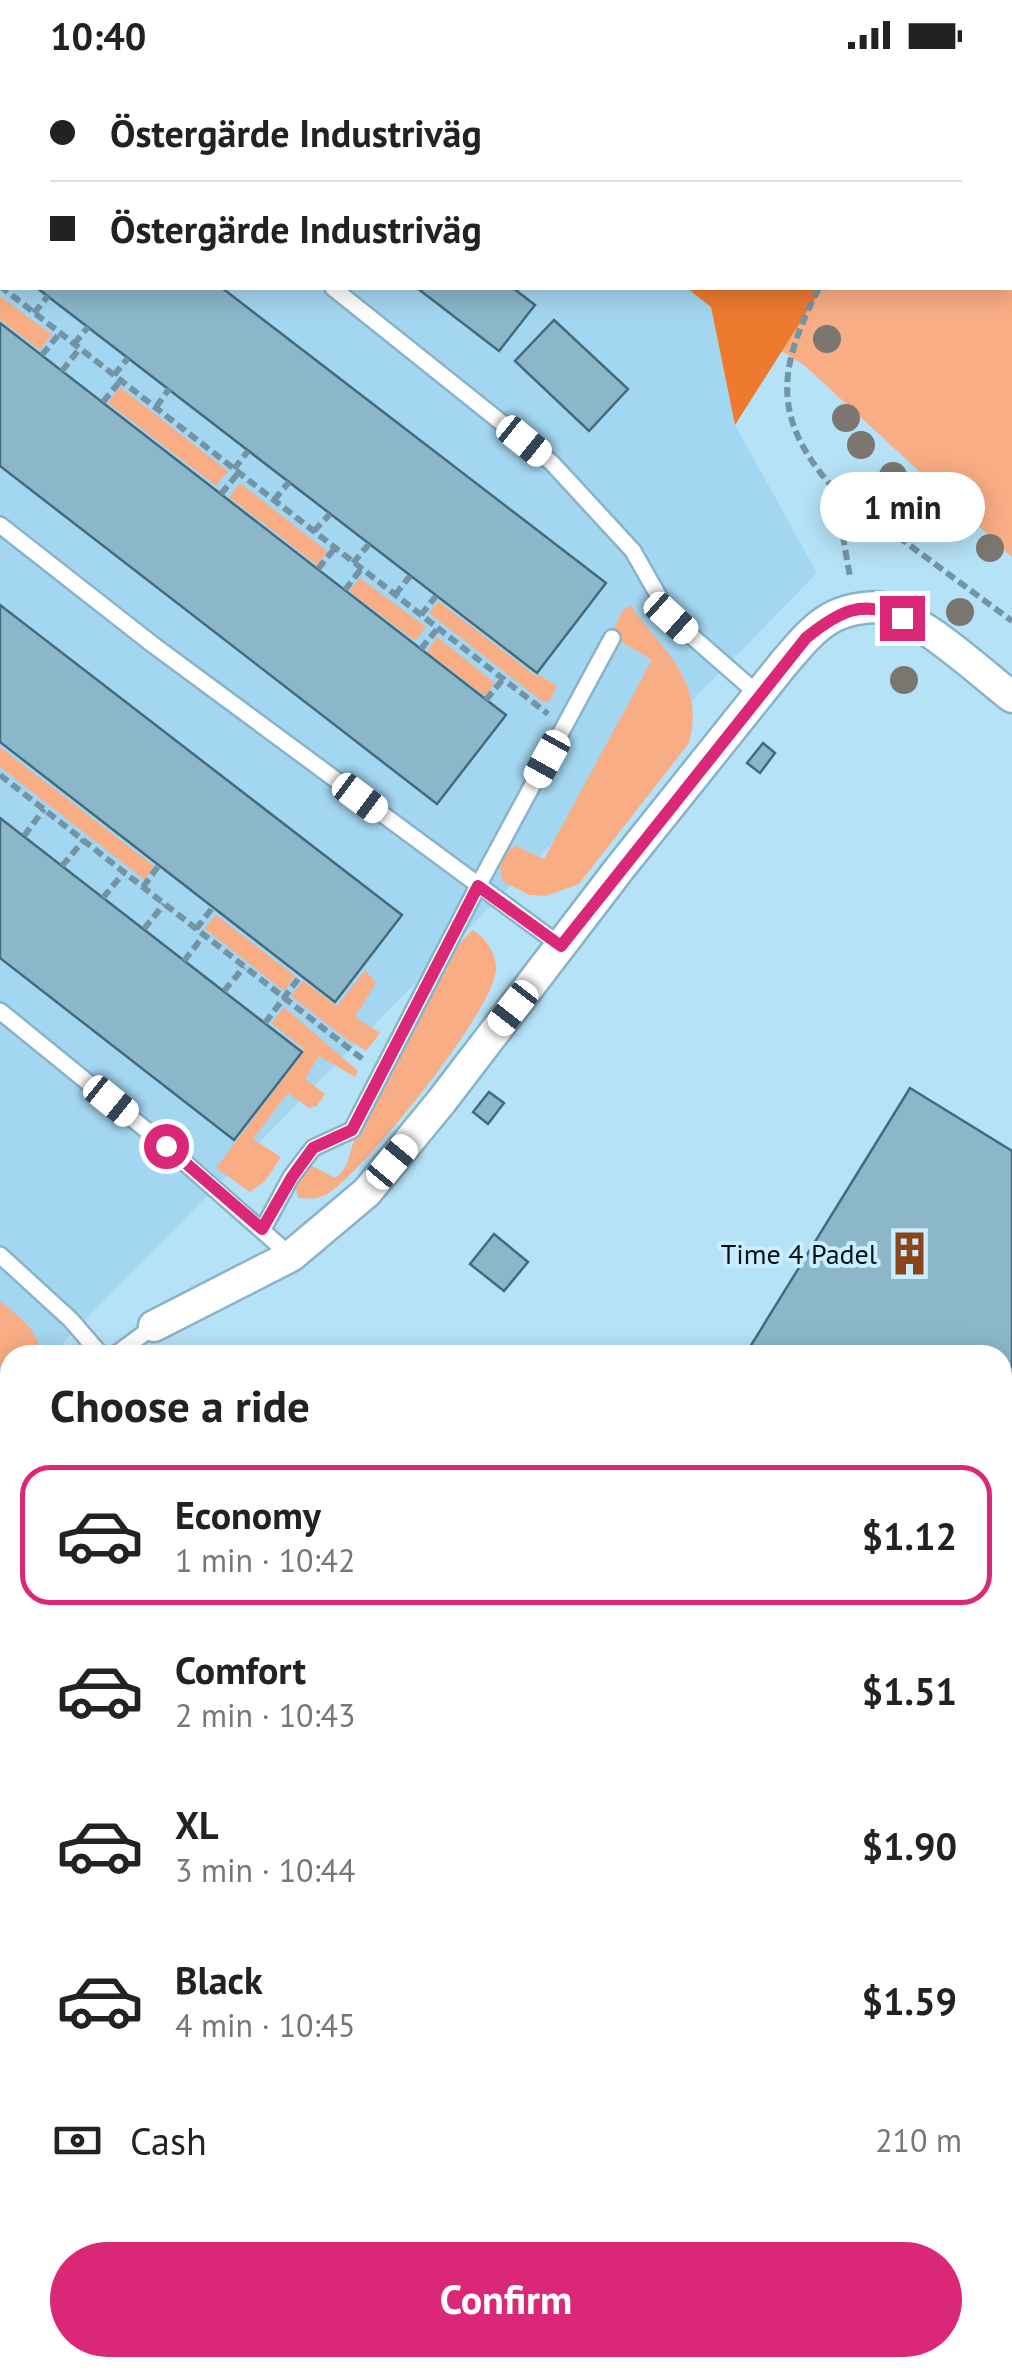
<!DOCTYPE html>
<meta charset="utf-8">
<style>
:root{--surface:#fff;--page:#f6f6f6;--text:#222;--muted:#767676;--line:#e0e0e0;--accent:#db2777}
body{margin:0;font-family:"PT Sans",sans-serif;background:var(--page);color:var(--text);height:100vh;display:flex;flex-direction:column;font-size:38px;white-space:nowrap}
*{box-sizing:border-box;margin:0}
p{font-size:32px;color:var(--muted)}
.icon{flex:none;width:55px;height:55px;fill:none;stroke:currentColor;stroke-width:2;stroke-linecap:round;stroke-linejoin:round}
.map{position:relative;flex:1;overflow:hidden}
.side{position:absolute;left:0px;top:1275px;width:1012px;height:1032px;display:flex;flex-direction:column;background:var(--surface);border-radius:30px 30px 0 0;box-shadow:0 5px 25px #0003}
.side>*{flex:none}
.banner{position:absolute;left:0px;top:0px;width:1012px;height:220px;box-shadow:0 5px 25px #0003;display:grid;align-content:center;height:220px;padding:0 50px;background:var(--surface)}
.end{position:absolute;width:45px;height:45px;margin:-22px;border:12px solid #db2777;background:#fff;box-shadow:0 0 0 5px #fff}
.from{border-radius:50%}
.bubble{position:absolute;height:70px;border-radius:35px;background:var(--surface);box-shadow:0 5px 25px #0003;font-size:32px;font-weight:600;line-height:70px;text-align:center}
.car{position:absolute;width:30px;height:60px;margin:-30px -15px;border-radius:12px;box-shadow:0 0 8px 2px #0007;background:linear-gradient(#fff 24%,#345 0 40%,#fff 0 76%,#345 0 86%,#fff 0)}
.banner b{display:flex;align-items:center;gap:35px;height:95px;font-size:38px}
.banner b+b{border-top:2px solid var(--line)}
.banner i{width:25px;height:25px;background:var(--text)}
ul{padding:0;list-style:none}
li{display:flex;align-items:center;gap:30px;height:140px;margin:0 20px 15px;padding:0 30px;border:5px solid transparent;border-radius:30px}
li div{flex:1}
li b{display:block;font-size:38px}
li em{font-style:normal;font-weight:600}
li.current{border-color:var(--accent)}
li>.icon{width:90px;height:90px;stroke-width:1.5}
h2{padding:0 50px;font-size:45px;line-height:120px}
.pay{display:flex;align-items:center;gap:25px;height:110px;padding:0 50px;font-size:38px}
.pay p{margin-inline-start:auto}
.action{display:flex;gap:20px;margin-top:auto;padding:20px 50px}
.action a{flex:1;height:115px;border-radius:60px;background:var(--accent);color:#fff;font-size:40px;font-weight:600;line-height:115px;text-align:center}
.status{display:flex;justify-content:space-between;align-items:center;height:70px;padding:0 50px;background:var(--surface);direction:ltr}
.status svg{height:28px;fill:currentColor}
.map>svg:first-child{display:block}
</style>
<div class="status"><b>10:40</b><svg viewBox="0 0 49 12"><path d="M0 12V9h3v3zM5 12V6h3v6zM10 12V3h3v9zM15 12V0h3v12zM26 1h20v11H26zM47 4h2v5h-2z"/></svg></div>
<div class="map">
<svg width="1012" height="2307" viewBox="0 0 1012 2307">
<rect width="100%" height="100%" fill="#b6e2f7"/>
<path fill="#a3d6f0" d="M 0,0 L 232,2 L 2,2 L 2,218 L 687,218 L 711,237 L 735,355 L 817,503 L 51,1285 L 10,1285 L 10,1327 L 0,1337 Z"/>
<g fill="#f9ad84">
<path d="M 416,0 L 1012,0 L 1012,487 L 804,295 L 711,237 L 687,218 L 1010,218 L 1010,2 Z"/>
<path d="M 0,226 L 52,265 L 40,280 L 0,250 Z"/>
<path d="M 120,317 L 228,401 L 216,416 L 108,333 Z"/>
<path d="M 240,413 L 328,482 L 317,495 L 229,427 Z"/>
<path d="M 360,508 L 426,557 L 415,571 L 349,521 Z"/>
<path d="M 438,531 L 536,606 L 539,605 L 557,616 L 549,632 L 543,632 L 429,543 Z"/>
<path d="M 630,535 C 662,581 706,609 689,673 L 579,814 L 546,826 L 529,825 L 502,811 L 500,796 L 504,782 L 516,776 L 544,789 L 652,590 L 620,571 L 613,561 L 622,541 Z"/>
<path d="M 437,567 L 495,613 L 485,626 L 427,582 Z"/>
<path d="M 0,677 L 154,796 L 145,810 L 0,697 Z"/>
<path d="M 216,845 L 295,906 L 284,921 L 204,858 Z"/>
<path d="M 473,860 C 485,868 496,882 496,898 C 497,938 365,1099 329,1123 C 320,1129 310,1129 299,1128 C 292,1118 300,1101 308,1094 L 335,1108 C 349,1099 349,1083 355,1068 C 363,1050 377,1033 386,1015 C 407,975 441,886 473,860 Z"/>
<path d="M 365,900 L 376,913 L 355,947 L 380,963 L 366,981 L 345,968 L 291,926 L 303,911 L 337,936 Z"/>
<path d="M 284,937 L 358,1001 L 355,1007 L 319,986 L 305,1009 L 325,1024 L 317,1036 L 309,1038 L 288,1023 L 253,1069 L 281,1087 L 265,1111 L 250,1122 L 216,1098 L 305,980 L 271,953 Z"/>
<path d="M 0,1231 C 17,1246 41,1260 39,1285 L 10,1285 L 10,1301 L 0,1296 Z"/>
<path d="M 1012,1887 L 1012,2307 L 696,2307 L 669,2298 L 1002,2298 L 1002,1891 Z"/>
<path d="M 303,2298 L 417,2298 L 434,2307 L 289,2307 Z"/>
</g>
<g fill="#ed7a2f">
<path d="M 416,0 L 937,0 L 420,2 Z"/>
<path d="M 687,218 L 822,218 L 735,355 L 711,237 Z"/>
</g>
<path fill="#9884f7" stroke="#6b62b4" stroke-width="2.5" d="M 0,1633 L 10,1636 L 10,1799 L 0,1816 Z"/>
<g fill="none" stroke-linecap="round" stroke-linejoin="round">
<g stroke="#6b62b4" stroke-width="11">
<path d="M 1002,1642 L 1012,1639"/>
<path d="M 0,1987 L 10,1986"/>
<path d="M 492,2298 L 497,2307"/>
</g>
</g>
<g fill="#8cb7cb" stroke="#436b7e" stroke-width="2.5">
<path d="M 37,218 L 222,218 L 606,513 L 537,603 Z"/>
<path d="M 417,218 L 513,218 L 535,235 L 499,281 Z"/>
<path d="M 554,250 L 628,319 L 589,361 L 515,291 Z"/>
<path d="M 0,253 L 506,645 L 437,734 L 0,396 Z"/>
<path d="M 0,535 L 402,845 L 335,932 L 0,672 Z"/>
<path d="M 763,673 L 775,683 L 760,703 L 747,693 Z"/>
<path d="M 0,748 L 302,982 L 234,1070 L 0,888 Z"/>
<path d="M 910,1018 L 1012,1081 L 1012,1444 L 1002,1438 L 1002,1285 L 745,1285 Z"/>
<path d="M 489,1022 L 504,1033 L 488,1054 L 473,1042 Z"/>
<path d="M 494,1164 L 528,1192 L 504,1221 L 470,1194 Z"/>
</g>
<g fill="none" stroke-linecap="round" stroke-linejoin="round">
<defs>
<g id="lane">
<path d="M 0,91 L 2,88"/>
<path d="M 333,218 L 552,393 L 633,481 L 671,548 L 759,625"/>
<path d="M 0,455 L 152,574 L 561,876"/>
<path d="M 0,941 L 166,1076 L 291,1186"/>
<path d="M 263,1159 L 291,1107 L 313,1078 L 352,1060 L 478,816 L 612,568"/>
<path d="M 0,1185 L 71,1250 L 101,1285"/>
<path d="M 115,1285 L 154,1256"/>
<path d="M 0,1341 L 10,1356"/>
<path d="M 0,1370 L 10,1363"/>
</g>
<path id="street" d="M 154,1256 L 291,1186 L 367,1122 L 441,1032 L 620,798 L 784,593 C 798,577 811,560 829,549 C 842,541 867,535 882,538 C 921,547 980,602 1012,627"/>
<g id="secondary">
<path d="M 1002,1808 L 1012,1804"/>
<path d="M 0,2161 L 10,2157"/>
<path d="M 0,2220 L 10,2217"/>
</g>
</defs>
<use href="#lane" stroke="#89b3c8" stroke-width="20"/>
<use href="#street" stroke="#89b3c8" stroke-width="35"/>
<use href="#secondary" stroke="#89b3c8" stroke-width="45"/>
<g stroke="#7394a4" stroke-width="6" stroke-dasharray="10 5" stroke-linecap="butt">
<path d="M 928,2 L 930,0"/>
<path d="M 0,205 L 2,201"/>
<path d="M 0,216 L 548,644"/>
<path d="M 819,218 C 778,298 770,348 835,420 L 1012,551"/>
<path d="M 34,243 L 48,226"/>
<path d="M 74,274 L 88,257"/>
<path d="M 42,285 L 60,263"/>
<path d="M 62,301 L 80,278"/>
<path d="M 114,305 L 128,288"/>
<path d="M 103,332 L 121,310"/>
<path d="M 156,337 L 169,319"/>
<path d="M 234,399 L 248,381"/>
<path d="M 835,421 L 850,507"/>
<path d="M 221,424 L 239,402"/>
<path d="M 274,430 L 289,412"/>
<path d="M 314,461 L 330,444"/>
<path d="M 353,493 L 369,474"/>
<path d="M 318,499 L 335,478"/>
<path d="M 345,520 L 361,499"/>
<path d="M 395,525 L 410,506"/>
<path d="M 421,545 L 436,526"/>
<path d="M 421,579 L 438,558"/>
<path d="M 486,630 L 503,609"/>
<path d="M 0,705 L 365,991"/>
<path d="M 24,766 L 44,739"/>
<path d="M 62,796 L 84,770"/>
<path d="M 143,817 L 159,795"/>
<path d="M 103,828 L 124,802"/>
<path d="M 144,859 L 164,834"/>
<path d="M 196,859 L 213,837"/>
<path d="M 184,891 L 204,865"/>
<path d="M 224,921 L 244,897"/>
<path d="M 265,953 L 301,905"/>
<path d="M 0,1406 L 10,1399"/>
<path d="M 1002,1860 L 1012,1856"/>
<path d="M 1002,2120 L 1012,2124"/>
<path d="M 0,2267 L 10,2263"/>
</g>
<use href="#lane" stroke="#fff" stroke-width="15"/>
<use href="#street" stroke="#fff" stroke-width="30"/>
<use href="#secondary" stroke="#fff" stroke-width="40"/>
</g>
<g fill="#7b7770">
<circle cx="827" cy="269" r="14"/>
<circle cx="846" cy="348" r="14"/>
<circle cx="861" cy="375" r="14"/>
<circle cx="893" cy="406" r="14"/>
<circle cx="929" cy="430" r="14"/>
<circle cx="957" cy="453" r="14"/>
<circle cx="990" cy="478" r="14"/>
<circle cx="960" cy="542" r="14"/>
<circle cx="904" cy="610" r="14"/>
</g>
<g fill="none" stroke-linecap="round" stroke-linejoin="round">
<path stroke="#db2777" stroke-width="12" d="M 166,1076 L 262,1159 L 292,1107 L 313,1078 L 352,1060 L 478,816 L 561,876 L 806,568 C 838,542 862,528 902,548"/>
</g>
<defs>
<symbol id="building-bare" viewBox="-9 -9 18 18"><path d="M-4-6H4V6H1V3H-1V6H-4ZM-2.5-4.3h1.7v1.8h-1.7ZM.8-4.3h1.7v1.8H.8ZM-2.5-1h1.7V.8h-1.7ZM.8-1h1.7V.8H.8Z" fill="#8a461b" stroke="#caedff" stroke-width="2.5" paint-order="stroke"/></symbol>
</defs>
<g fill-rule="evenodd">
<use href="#building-bare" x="878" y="1152" width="63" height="63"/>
</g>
<g text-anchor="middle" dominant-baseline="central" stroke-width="8" stroke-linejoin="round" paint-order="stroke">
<g font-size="28" fill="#021118" stroke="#caedff" text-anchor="end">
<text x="877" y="1183">Time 4 Padel</text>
</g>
</g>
</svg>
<i class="end from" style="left:166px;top:1076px"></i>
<i class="end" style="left:902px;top:548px"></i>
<div class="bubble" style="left:820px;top:402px;width:165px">1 min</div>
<i class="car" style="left:524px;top:371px;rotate:129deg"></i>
<i class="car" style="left:671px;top:548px;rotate:132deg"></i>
<i class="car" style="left:547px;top:689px;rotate:209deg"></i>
<i class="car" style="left:360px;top:728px;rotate:127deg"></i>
<i class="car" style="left:513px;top:938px;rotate:218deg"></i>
<i class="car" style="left:111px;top:1031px;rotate:129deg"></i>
<i class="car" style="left:392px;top:1092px;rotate:40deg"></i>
<div class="banner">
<b><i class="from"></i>Östergärde Industriväg</b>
<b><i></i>Östergärde Industriväg</b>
</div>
<section class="side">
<h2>Choose a ride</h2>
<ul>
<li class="current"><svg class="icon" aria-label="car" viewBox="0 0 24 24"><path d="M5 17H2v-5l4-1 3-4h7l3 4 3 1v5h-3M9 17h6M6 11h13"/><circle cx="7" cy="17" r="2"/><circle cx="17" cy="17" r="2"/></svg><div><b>Economy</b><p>1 min · 10:42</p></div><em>$1.12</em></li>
<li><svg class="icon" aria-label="car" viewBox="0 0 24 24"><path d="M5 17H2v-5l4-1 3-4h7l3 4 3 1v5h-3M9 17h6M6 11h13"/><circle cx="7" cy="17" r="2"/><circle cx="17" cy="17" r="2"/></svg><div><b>Comfort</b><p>2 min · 10:43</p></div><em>$1.51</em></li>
<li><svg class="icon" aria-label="car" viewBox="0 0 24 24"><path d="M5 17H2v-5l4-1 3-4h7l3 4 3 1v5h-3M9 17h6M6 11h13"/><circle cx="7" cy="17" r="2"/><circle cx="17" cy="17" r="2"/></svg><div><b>XL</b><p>3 min · 10:44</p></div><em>$1.90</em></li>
<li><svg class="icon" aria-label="car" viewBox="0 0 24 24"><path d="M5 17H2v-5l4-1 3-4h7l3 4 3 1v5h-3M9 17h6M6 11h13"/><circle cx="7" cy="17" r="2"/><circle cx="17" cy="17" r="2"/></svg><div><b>Black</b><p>4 min · 10:45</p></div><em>$1.59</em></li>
</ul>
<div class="pay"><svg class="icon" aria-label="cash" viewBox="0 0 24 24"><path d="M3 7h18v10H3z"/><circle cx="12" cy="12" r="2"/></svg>Cash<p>210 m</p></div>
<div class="action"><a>Confirm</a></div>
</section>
</div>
